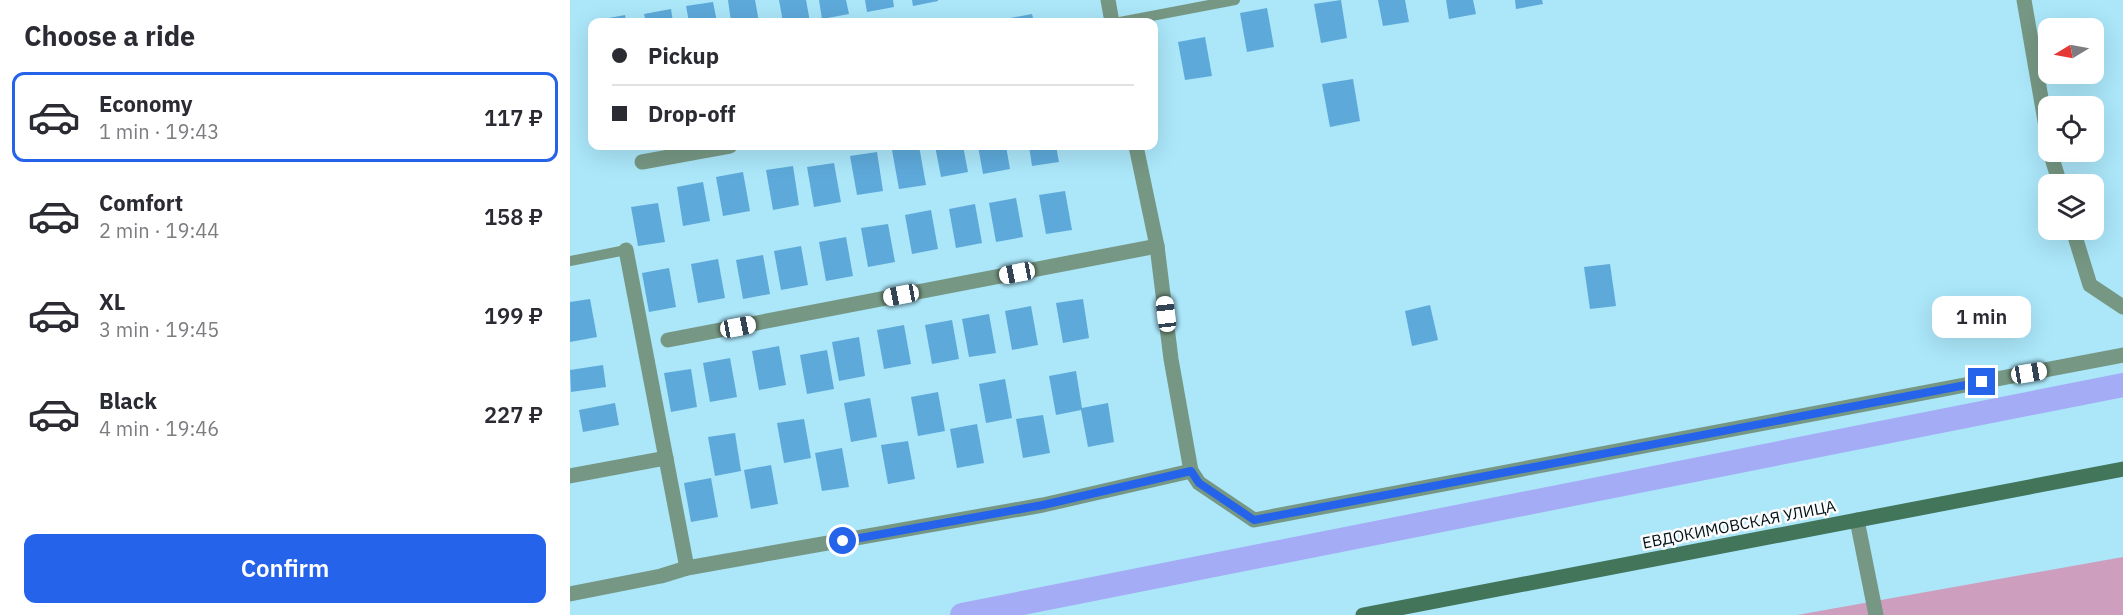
<!DOCTYPE html>
<meta charset="utf-8">
<style>
:root{--surface:#fff;--page:#f7f7f7;--text:#2b2b33;--muted:#7c7c81;--line:#e1e1e2;--accent:#2563eb}
body{margin:0;font-family:"IBM Plex Sans",sans-serif;background:var(--page);color:var(--text);height:100vh;display:flex;flex-direction:column;font-size:22px;white-space:nowrap}
*{box-sizing:border-box;margin:0}
p{font-size:20px;color:var(--muted)}
.icon{flex:none;width:33px;height:33px;fill:none;stroke:currentColor;stroke-width:2;stroke-linecap:round;stroke-linejoin:round}
.map{position:relative;flex:1;overflow:hidden}
.details{display:flex;flex-direction:column;background:var(--surface);width:570px}
.details>*{flex:none}
.banner{position:absolute;left:18px;top:18px;width:570px;height:132px;border-radius:12px;box-shadow:0 6px 24px #0002;display:grid;align-content:center;height:132px;padding:0 24px;background:var(--surface)}
.needle{width:39px;rotate:260deg}
.fabs{position:absolute;left:1468px;top:18px;display:grid;gap:12px}
.fabs a{display:grid;place-items:center;width:66px;height:66px;border-radius:12px;background:var(--surface);box-shadow:0 6px 24px #0002;font-size:30px}
.end{position:absolute;width:27px;height:27px;margin:-14px;border:8px solid #2563eb;background:#fff;box-shadow:0 0 0 3px #fff}
.from{border-radius:50%}
.bubble{position:absolute;height:42px;border-radius:12px;background:var(--surface);box-shadow:0 6px 24px #0002;font-size:20px;font-weight:600;line-height:42px;text-align:center}
.car{position:absolute;width:18px;height:36px;margin:-18px -9px;border-radius:8px;box-shadow:0 0 4px 2px #0007;background:linear-gradient(#fff 24%,#345 0 40%,#fff 0 76%,#345 0 86%,#fff 0)}
.banner b{display:flex;align-items:center;gap:21px;height:57px;font-size:22px}
.banner b+b{border-top:2px solid var(--line)}
.banner i{width:15px;height:15px;background:var(--text)}
ul{padding:0;list-style:none}
li{display:flex;align-items:center;gap:18px;height:90px;margin:0 12px 9px;padding:0 12px;border:3px solid transparent;border-radius:12px}
li div{flex:1}
li b{display:block;font-size:22px}
li em{font-style:normal;font-weight:600}
li.on{border-color:var(--accent)}
li>.icon{width:54px;height:54px;stroke-width:1.5}
h2{padding:0 24px;font-size:27px;line-height:72px}
.cta{display:flex;gap:12px;margin-top:auto;padding:12px 24px}
.cta a{flex:1;height:69px;border-radius:12px;background:var(--accent);color:#fff;font-size:24px;font-weight:600;line-height:69px;text-align:center}
main{display:flex;flex:1;min-height:0}
.map>svg:first-child{display:block}
</style>
<main>
<section class="details">
<h2>Choose a ride</h2>
<ul>
<li class="on"><svg class="icon" aria-label="car" viewBox="0 0 24 24"><path d="M5 17H2v-5l4-1 3-4h7l3 4 3 1v5h-3M9 17h6M6 11h13"/><circle cx="7" cy="17" r="2"/><circle cx="17" cy="17" r="2"/></svg><div><b>Economy</b><p>1 min · 19:43</p></div><em>117 ₽</em></li>
<li><svg class="icon" aria-label="car" viewBox="0 0 24 24"><path d="M5 17H2v-5l4-1 3-4h7l3 4 3 1v5h-3M9 17h6M6 11h13"/><circle cx="7" cy="17" r="2"/><circle cx="17" cy="17" r="2"/></svg><div><b>Comfort</b><p>2 min · 19:44</p></div><em>158 ₽</em></li>
<li><svg class="icon" aria-label="car" viewBox="0 0 24 24"><path d="M5 17H2v-5l4-1 3-4h7l3 4 3 1v5h-3M9 17h6M6 11h13"/><circle cx="7" cy="17" r="2"/><circle cx="17" cy="17" r="2"/></svg><div><b>XL</b><p>3 min · 19:45</p></div><em>199 ₽</em></li>
<li><svg class="icon" aria-label="car" viewBox="0 0 24 24"><path d="M5 17H2v-5l4-1 3-4h7l3 4 3 1v5h-3M9 17h6M6 11h13"/><circle cx="7" cy="17" r="2"/><circle cx="17" cy="17" r="2"/></svg><div><b>Black</b><p>4 min · 19:46</p></div><em>227 ₽</em></li>
</ul>
<div class="cta"><a>Confirm</a></div>
</section>
<div class="map">
<svg width="1553" height="615" viewBox="0 0 1553 615">
<rect width="100%" height="100%" fill="#abe6f9"/>
<path fill="#ce9ebe" d="M 1553,557 L 1553,615 L 1227,615 Z"/>
<g fill="none" stroke-linecap="round" stroke-linejoin="round">
<path stroke="#a4acf5" stroke-width="24" d="M 392,615 L 1553,385"/>
</g>
<g fill="#5da9da">
<path d="M 158,0 L 185,0 L 189,22 L 161,22 Z"/>
<path d="M 209,0 L 236,0 L 240,22 L 213,22 Z"/>
<path d="M 249,0 L 276,0 L 279,14 L 252,19 Z"/>
<path d="M 295,0 L 323,0 L 324,7 L 297,12 Z"/>
<path d="M 342,0 L 368,0 L 368,1 L 343,6 Z"/>
<path d="M 771,0 L 777,38 L 751,43 L 744,4 Z"/>
<path d="M 808,0 L 835,0 L 839,22 L 813,26 Z"/>
<path d="M 876,0 L 903,0 L 906,14 L 879,19 Z"/>
<path d="M 945,0 L 972,0 L 973,4 L 946,9 Z"/>
<path d="M 143,2 L 147,22 L 119,22 L 116,6 Z"/>
<path d="M 697,8 L 704,47 L 677,52 L 670,13 Z"/>
<path d="M 101,9 L 103,22 L 76,22 L 74,14 Z"/>
<path d="M 462,14 L 464,22 L 436,22 L 435,19 Z"/>
<path d="M 55,15 L 56,22 L 28,22 L 28,20 Z"/>
<path d="M 635,37 L 642,76 L 615,80 L 608,42 Z"/>
<path d="M 783,79 L 790,121 L 760,127 L 752,84 Z"/>
<path d="M 349,146 L 356,185 L 329,189 L 322,150 Z"/>
<path d="M 365,146 L 393,146 L 398,172 L 371,177 Z"/>
<path d="M 408,146 L 436,146 L 440,169 L 413,174 Z"/>
<path d="M 459,146 L 486,146 L 489,162 L 462,166 Z"/>
<path d="M 307,152 L 313,191 L 287,195 L 280,156 Z"/>
<path d="M 264,163 L 271,202 L 244,207 L 237,167 Z"/>
<path d="M 223,166 L 229,205 L 203,210 L 196,170 Z"/>
<path d="M 173,172 L 180,211 L 153,216 L 146,177 Z"/>
<path d="M 133,182 L 140,221 L 113,226 L 107,187 Z"/>
<path d="M 495,191 L 502,230 L 476,234 L 469,195 Z"/>
<path d="M 446,198 L 453,237 L 426,242 L 419,203 Z"/>
<path d="M 88,203 L 95,242 L 68,246 L 61,207 Z"/>
<path d="M 405,204 L 412,243 L 386,248 L 379,209 Z"/>
<path d="M 361,210 L 368,249 L 342,254 L 335,215 Z"/>
<path d="M 318,224 L 325,262 L 298,267 L 291,228 Z"/>
<path d="M 276,237 L 283,276 L 256,281 L 249,242 Z"/>
<path d="M 231,246 L 238,285 L 211,290 L 204,251 Z"/>
<path d="M 193,255 L 200,294 L 173,299 L 166,260 Z"/>
<path d="M 148,259 L 155,298 L 128,303 L 121,264 Z"/>
<path d="M 1040,264 L 1046,306 L 1020,309 L 1014,267 Z"/>
<path d="M 99,268 L 106,307 L 79,312 L 72,273 Z"/>
<path d="M 20,299 L 27,337 L 0,342 L 0,302 Z"/>
<path d="M 513,299 L 519,338 L 493,343 L 486,303 Z"/>
<path d="M 860,305 L 868,340 L 842,346 L 835,311 Z"/>
<path d="M 461,306 L 468,345 L 442,350 L 435,311 Z"/>
<path d="M 419,314 L 426,353 L 399,357 L 392,319 Z"/>
<path d="M 382,320 L 389,359 L 362,364 L 355,325 Z"/>
<path d="M 334,325 L 341,364 L 314,369 L 307,330 Z"/>
<path d="M 289,337 L 295,376 L 269,381 L 262,342 Z"/>
<path d="M 209,346 L 216,385 L 189,390 L 182,351 Z"/>
<path d="M 257,350 L 264,389 L 237,394 L 230,355 Z"/>
<path d="M 160,358 L 167,397 L 140,402 L 133,363 Z"/>
<path d="M 33,365 L 36,387 L 1,392 L 0,370 Z"/>
<path d="M 121,369 L 127,407 L 101,412 L 94,373 Z"/>
<path d="M 506,371 L 512,408 L 538,403 L 544,442 L 518,447 L 511,410 L 486,415 L 479,376 Z"/>
<path d="M 435,379 L 442,418 L 416,423 L 409,384 Z"/>
<path d="M 368,392 L 375,431 L 348,436 L 341,397 Z"/>
<path d="M 300,398 L 307,437 L 281,442 L 274,403 Z"/>
<path d="M 45,403 L 49,425 L 13,432 L 9,410 Z"/>
<path d="M 473,415 L 480,453 L 453,458 L 446,419 Z"/>
<path d="M 234,419 L 241,458 L 214,463 L 207,423 Z"/>
<path d="M 407,424 L 414,463 L 387,468 L 380,429 Z"/>
<path d="M 165,433 L 171,471 L 145,476 L 138,437 Z"/>
<path d="M 338,441 L 345,479 L 318,484 L 311,445 Z"/>
<path d="M 272,448 L 279,487 L 252,491 L 245,453 Z"/>
<path d="M 201,465 L 208,504 L 181,509 L 174,470 Z"/>
<path d="M 141,478 L 148,517 L 121,522 L 114,483 Z"/>
</g>
<g fill="none" stroke-linecap="round" stroke-linejoin="round">
<g stroke="#769783" stroke-width="10">
<path d="M 550,22 L 665,0"/>
<path d="M 0,261 L 56,250"/>
</g>
<g stroke="#769783" stroke-width="15">
<path d="M 538,0 L 542,22"/>
<path d="M 1454,0 L 1479,144"/>
<path d="M 1480,152 L 1490,184"/>
<path d="M 72,162 L 160,146"/>
<path d="M 1503,230 L 1520,285 L 1553,307"/>
<path d="M 56,250 L 117,568"/>
<path d="M 98,340 L 587,246"/>
<path d="M 621,471 L 629,483 L 684,520 L 1553,355"/>
<path d="M 0,476 L 96,458"/>
<path d="M 1287,520 L 1306,615"/>
<path d="M 0,594 L 91,576 L 117,568 L 473,505 L 621,471 L 601,359 L 587,246 L 566,146"/>
</g>
<path stroke="#42755a" stroke-width="15" d="M 793,615 L 1553,469"/>
</g>
<g fill="none" stroke-linecap="round" stroke-linejoin="round">
<path stroke="#2563eb" stroke-width="8" d="M 273,541 L 473,505 L 621,471 L 629,483 L 684,520 L 1412,382"/>
</g>
<g text-anchor="middle" dominant-baseline="central" stroke-width="5" stroke-linejoin="round" paint-order="stroke">
<g font-size="16" fill="#001218" stroke="#fcfcfc">
<text transform="translate(1169 524) rotate(-11)">ЕВДОКИМОВСКАЯ УЛИЦА</text>
</g>
</g>
</svg>
<div class="fabs">
<a><svg class="needle" viewBox="-14 -14 28 28"><path d="M0-13l5 13h-10z" fill="#e53935"/><path d="M0 13l5-13h-10z" fill="#7c7c81"/></svg></a>
<a><svg class="icon" aria-label="locate" viewBox="0 0 24 24"><circle cx="12" cy="12" r="6"/><path d="M12 2v4M12 18v4M2 12h4M18 12h4"/></svg></a>
<a><svg class="icon" aria-label="layers" viewBox="0 0 24 24"><path d="M12 4l9 5-9 5-9-5zM3 14l9 5 9-5"/></svg></a>
</div>
<i class="end from" style="left:273px;top:541px"></i>
<i class="end" style="left:1412px;top:382px"></i>
<div class="bubble" style="left:1362px;top:296px;width:99px">1 min</div>
<i class="car" style="left:447px;top:273px;rotate:259deg"></i>
<i class="car" style="left:331px;top:295px;rotate:259deg"></i>
<i class="car" style="left:596px;top:314px;rotate:353deg"></i>
<i class="car" style="left:168px;top:327px;rotate:79deg"></i>
<i class="car" style="left:1459px;top:373px;rotate:80deg"></i>
<div class="banner">
<b><i class="from"></i>Pickup</b>
<b><i></i>Drop-off</b>
</div>
</div>
</main>
